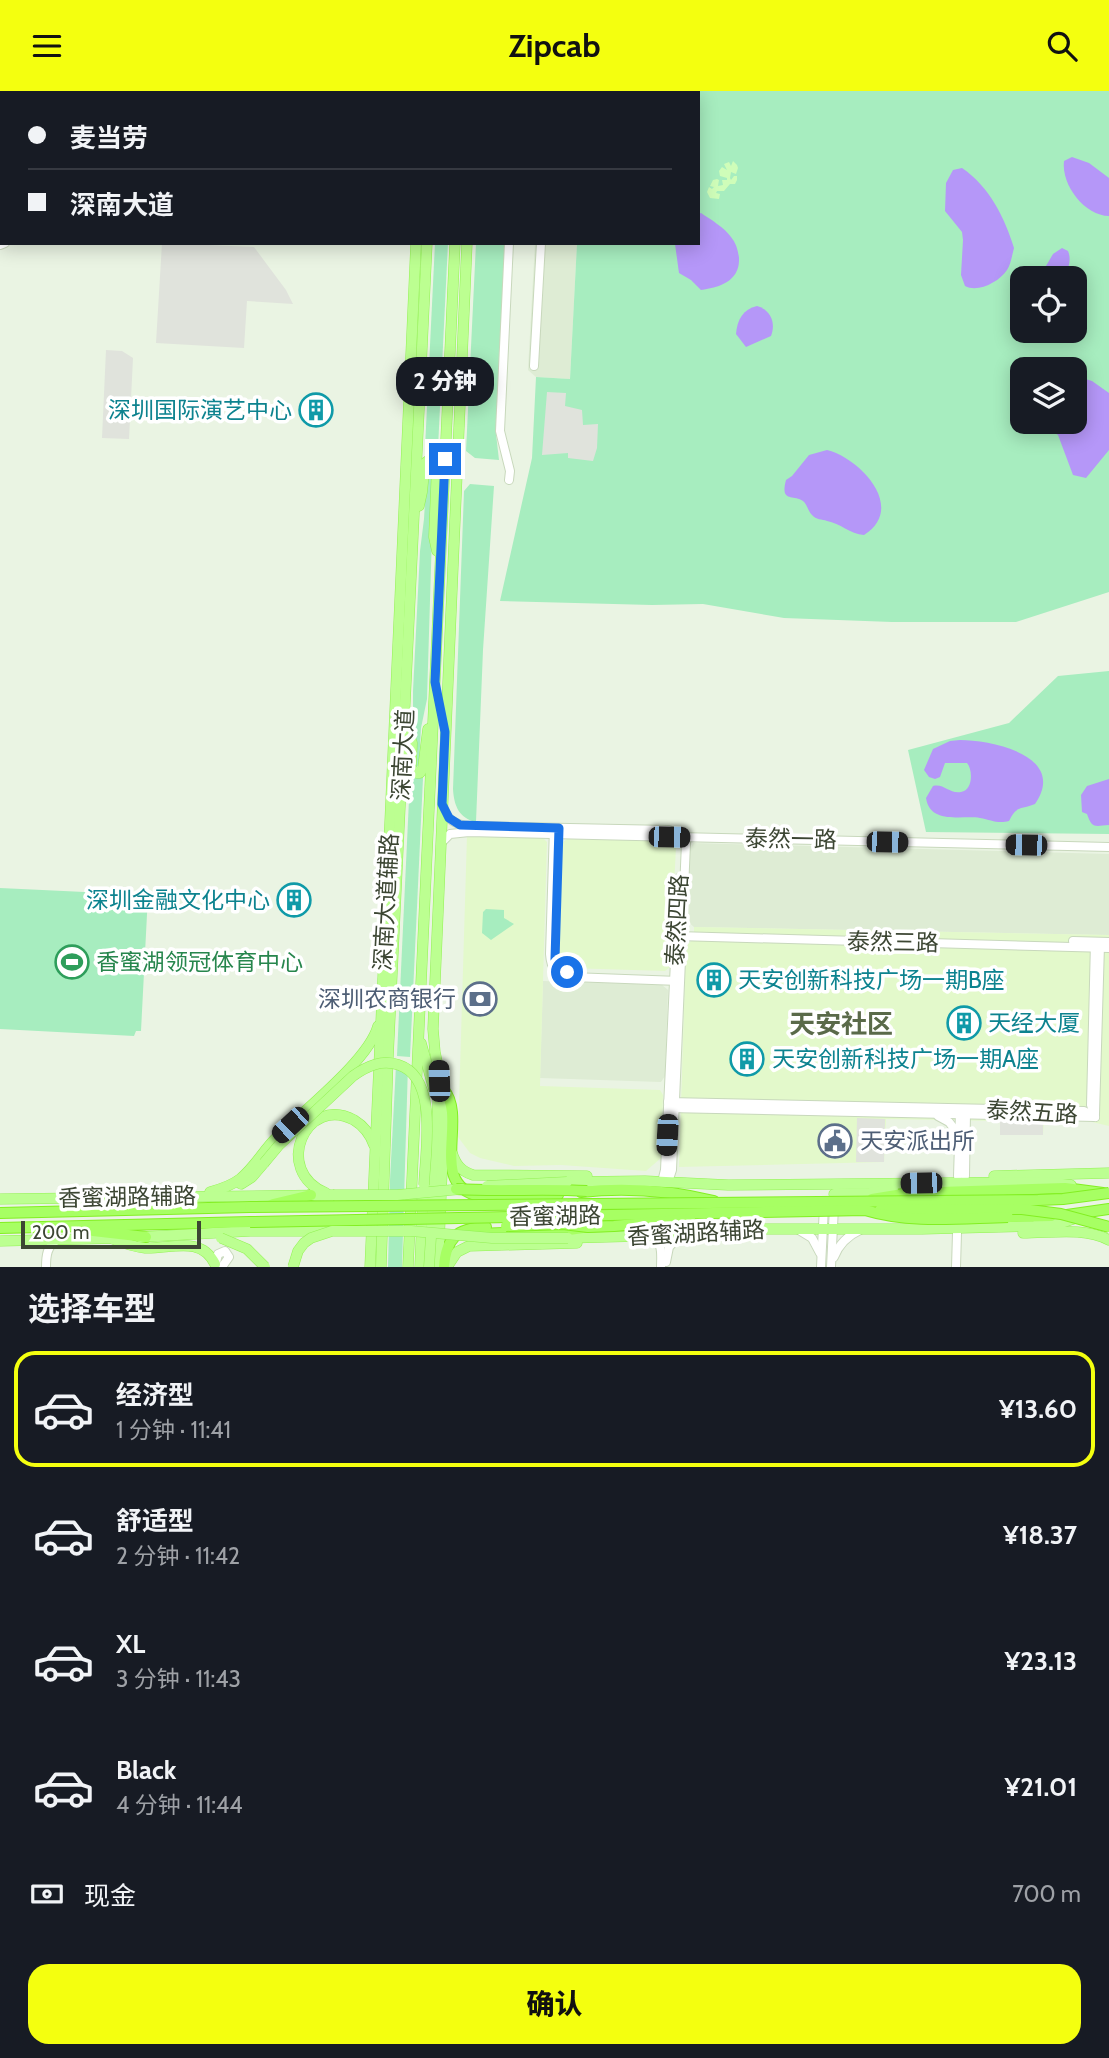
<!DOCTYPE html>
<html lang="zh">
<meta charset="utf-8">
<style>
:root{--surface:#171b24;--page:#242831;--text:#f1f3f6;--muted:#9ea1a6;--line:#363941;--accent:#f4ff0f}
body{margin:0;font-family:Cabin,"Noto Sans SC",sans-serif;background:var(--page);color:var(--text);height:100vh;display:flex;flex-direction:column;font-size:26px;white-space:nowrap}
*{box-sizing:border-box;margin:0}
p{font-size:23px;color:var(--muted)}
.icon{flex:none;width:38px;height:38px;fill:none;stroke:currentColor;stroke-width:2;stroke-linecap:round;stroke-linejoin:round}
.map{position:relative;height:1176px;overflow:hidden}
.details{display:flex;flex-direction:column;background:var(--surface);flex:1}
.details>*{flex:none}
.guide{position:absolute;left:0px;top:0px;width:700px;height:154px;box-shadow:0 4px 18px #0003;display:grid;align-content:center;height:154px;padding:0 28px;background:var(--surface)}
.controls{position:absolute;left:1010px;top:175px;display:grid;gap:14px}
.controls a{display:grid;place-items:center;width:77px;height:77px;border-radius:14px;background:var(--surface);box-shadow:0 4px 18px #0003;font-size:35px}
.scale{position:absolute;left:21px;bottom:18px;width:180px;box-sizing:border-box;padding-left:7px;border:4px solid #3c4633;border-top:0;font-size:19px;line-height:24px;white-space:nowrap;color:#3c4633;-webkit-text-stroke:5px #fff;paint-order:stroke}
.end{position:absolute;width:32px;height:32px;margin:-16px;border:9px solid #1a73e8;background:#fff;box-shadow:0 0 0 4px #fff}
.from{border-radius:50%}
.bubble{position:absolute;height:49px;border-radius:21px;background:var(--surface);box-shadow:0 4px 18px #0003;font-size:23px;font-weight:800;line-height:49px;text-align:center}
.car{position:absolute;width:21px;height:42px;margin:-21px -10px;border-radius:9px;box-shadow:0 0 5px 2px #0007;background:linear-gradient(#222 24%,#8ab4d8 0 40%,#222 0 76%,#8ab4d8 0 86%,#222 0)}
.guide b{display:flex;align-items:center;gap:24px;height:66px;font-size:26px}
.guide b+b{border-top:2px solid var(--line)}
.guide i{width:18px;height:18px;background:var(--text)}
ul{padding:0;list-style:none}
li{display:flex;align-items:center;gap:21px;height:116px;margin:0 14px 10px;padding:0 14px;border:4px solid transparent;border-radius:21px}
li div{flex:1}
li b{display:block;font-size:26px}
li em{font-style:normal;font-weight:800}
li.current{border-color:var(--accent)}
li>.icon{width:63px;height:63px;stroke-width:1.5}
h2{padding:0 28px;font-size:32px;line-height:84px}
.pay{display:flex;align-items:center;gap:18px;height:77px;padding:0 28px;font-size:26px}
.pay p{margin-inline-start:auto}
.action{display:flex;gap:14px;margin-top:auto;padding:14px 28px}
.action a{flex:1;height:80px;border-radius:21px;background:var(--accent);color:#111;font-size:28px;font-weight:800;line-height:80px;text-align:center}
header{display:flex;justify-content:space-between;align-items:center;height:91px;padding:0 28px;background:var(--accent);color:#111;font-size:32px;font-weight:800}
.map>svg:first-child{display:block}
</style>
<header><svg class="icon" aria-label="menu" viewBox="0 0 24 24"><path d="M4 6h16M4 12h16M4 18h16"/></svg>Zipcab<svg class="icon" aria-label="search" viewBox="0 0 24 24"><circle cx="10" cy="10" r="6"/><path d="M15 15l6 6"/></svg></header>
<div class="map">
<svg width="1109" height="1176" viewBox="0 0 1109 1176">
<rect width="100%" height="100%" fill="#eaf4e3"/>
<g fill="#deecd4">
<path d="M 535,152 L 577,152 L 570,288 L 536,286 L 528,279 Z"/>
<path d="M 693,752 L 1109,763 L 1109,844 L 694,836 L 687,830 L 689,761 Z"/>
<path d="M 543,890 L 662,894 L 668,899 L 665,985 L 661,991 L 540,987 Z"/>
</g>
<g fill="#e3f9cb">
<path d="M 467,744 L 542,746 L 547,751 L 540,995 L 660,999 L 663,1004 L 661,1067 L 646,1080 L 561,1074 L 514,1075 L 480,1067 L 470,1062 L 458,1046 Z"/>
<path d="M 567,748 L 670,750 L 676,756 L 670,876 L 665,880 L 568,877 L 561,874 L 558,867 L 562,752 Z"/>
<path d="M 694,836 L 1109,844 L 1109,1035 L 1088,1030 L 1044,1030 L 1043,1044 L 1000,1044 L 1000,1030 L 886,1028 L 884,1071 L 679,1076 L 686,854 L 694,848 Z"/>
</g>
<g fill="#a7edbf" fill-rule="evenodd">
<path d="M 594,0 L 1109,0 L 1109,501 L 1016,531 L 892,531 L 784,527 L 703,513 L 652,514 L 500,510 L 532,367 L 536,286 L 570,288 L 577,152 L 698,152 L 698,2 L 593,2 ZM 1022,187 L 1074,187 L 1074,240 L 1022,240 ZM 1022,278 L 1074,278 L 1074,331 L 1022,331 Z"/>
<path d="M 435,152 L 448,152 L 438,357 L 425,357 Z"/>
<path d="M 476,152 L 506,152 L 496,343 L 499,369 L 475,367 L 466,360 Z"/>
<path d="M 429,375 L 434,378 L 427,608 L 421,637 L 419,673 L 416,677 L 413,673 L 413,600 L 420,460 L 424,428 L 427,377 Z"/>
<path d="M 470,393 L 494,395 L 483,559 L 476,731 C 459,727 454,715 453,698 L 464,400 Z"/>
<path d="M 1109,580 L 1109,743 L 926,741 L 908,659 L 1009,632 L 1058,585 Z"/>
<path d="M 412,686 L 423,687 L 410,966 L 397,965 L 410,687 Z"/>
<path d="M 0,797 L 148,804 L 141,940 L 136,940 L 134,945 L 0,938 Z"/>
<path d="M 486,818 L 504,819 L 504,827 L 514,833 L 491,849 L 482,842 L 483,821 Z"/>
<path d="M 396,974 L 408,974 L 402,1176 L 388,1176 L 390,1089 Z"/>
</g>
<path fill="#cffdb9" d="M 733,70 L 737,74 L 738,77 L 736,83 L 731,81 L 730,87 L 731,89 L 734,85 L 737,85 L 737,89 L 735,93 L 730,93 L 724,100 L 717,100 L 716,102 L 720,103 L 719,108 L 710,107 L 707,101 L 709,96 L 712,98 L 714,96 L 710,95 L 713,89 L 717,88 L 719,89 L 718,95 L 723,94 L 722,89 L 727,89 L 727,87 L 720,85 L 719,80 L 722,76 L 727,79 L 724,73 L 729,71 L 731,75 Z"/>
<g fill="#e0e3dc">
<path d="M 162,152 L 254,156 L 286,199 L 293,213 L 247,210 L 244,257 L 156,252 Z"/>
<path d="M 106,259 L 122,260 L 133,267 L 129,348 L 102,347 Z"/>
<path d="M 547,301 L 566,302 L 565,315 L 582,319 L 583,334 L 598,333 L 597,357 L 593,370 L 568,367 L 568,362 L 542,364 Z"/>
<path d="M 857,1027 L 885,1028 L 884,1071 L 856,1071 Z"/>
<rect x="1000" y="1030" width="43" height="14"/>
</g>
<g fill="#b597f8">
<path d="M 1072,66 L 1089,72 L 1109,87 L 1109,125 C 1085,125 1061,94 1064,70 Z"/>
<path d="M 962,77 C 989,95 1005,127 1014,157 C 1012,164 1011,173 1007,179 C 999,191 978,202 965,195 L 961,184 L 963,149 L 962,141 L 945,120 L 946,92 L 953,79 Z"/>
<path d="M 701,122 C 710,128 725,137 731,146 C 736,152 738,159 739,167 C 740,190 720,196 701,199 L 691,189 L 679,182 L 675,153 L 698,152 L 698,123 Z"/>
<path d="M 1062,157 L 1068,160 C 1072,169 1068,179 1063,187 L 1039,187 L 1053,163 Z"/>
<path d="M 757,215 C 771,219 776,232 771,245 L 746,256 L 736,243 C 737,229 743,218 757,215 Z"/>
<path d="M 1082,287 L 1092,290 L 1109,302 L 1109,359 L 1086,387 L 1073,384 L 1058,344 L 1049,338 L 1045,331 L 1074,331 L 1075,288 Z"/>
<path d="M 827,359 C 860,367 907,417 864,444 C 850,443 840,432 827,430 C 822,428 816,429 812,424 C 808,420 807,413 803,410 C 793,403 780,412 786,389 L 792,385 L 809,364 Z"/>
<path d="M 960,649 C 992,649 1068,665 1035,713 C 1020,719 1017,714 1009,730 C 998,733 991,729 980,727 C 963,724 930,734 926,707 L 933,695 C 944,692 949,703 961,701 C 973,699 973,679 967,672 L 945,672 L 940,686 L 935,688 L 929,686 L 924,679 L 933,658 L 950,650 Z"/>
<path d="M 1109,688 L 1109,734 C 1095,735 1092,738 1087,723 L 1082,721 L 1081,704 L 1087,695 Z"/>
</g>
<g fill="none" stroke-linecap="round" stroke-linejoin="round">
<defs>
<g id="minor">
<path d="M 17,2 L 18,0"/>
<path d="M 549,2 L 550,0"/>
<path d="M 0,154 L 5,152"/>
<path d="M 534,275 L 541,152"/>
<path d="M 509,389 L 510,380 L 500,340 L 509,152"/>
<path d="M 443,718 C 448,730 457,734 469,735 L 669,739 L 681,745"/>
<path d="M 554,737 L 550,863 C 551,878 556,884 571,886 L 679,890"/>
<path d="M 441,752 L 450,743 L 469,741 L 1109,756"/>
<path d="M 677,845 L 1109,857"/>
<path d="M 1073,850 L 1109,851"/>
<path d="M 668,1011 L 1084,1020 L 1095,1026"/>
<path d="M 668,1017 L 1095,1026"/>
<path d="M 1095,1023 L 1100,854"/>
<path d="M 938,1025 L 949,1031 L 959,1044"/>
<path d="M 1095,1026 L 1091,1014 L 1095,851"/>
<path d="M 958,1085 L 960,1021"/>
<path d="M 965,1085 L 966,1022"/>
<path d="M 662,1091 L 665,1079 L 679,787"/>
<path d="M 668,1091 L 672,1079 L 686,752 L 684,746"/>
<path d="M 799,1139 L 812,1147 L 820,1162"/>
<path d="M 649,1145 C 664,1151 661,1163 661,1176"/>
<path d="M 834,1166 C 839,1153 847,1145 860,1139"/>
<path d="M 666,1171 L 669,1156 L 680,1144"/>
<path d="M 46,1176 C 46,1165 47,1155 57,1149"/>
<path d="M 215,1176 L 218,1163 L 225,1160 L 229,1166 L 222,1176"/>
<path d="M 821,1176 L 824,1115"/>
<path d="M 831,1176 L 834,1116"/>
<path d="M 956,1176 L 957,1142"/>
</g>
<g id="major">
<path d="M 427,2 L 428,0"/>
<path d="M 434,2 L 435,0"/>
<path d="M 462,2 L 462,0"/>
<path d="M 474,2 L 474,0"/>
<path d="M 419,415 L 422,401 L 425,372 L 429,369 L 432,369 L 437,375 L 434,446 L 437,460"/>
<path d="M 406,635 L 412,652 L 411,678 L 417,682 L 420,682 L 423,677 L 428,638"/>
<path d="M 421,952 L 435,1002"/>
<path d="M 452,1062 C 456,1074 461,1080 473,1084 L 587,1085"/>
<path d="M 994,1085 L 1109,1082"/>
<path d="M 567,1091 L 645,1090 L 728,1094 L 1044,1091 L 1071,1094"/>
<path d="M 241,1093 L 252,1086 L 264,1072"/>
<path d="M 210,1101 C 221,1098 231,1095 240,1088 C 254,1077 263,1060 276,1047 C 303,1020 369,969 378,935"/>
<path d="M 326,1102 C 272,1080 306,1003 354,1029 C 364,1035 370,1043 374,1054"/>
<path d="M 834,1103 L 870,1102 L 893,1098"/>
<path d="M 0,1108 L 333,1104"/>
<path d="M 720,1137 L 749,1120"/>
<path d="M 1023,1142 C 1051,1142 1084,1136 1109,1149"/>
<path d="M 140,1146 L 250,1140 L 328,1140"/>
<path d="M 431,1146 L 439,993"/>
<path d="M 568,1147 L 680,1144 L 720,1138 L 922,1138 L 1034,1135 L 1061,1132 L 1076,1127"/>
<path d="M 113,1148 C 123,1152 134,1156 145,1157 C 171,1158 201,1144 215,1173"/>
<path d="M 0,1150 L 122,1147"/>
<path d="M 370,1176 L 416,152"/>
<path d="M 381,1176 L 388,967 L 427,152"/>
<path d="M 408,1176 L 455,152"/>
<path d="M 420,1176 L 423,1107"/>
<path d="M 438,1176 L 445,1010 L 435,961 L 433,938 L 467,152"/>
<path d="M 447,1176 L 457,1161 L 469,1155 L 577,1152"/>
</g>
<g id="highway">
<path d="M 444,999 C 468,1028 427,1095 480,1105 L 558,1104"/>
<path d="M 581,1101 C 625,1096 672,1100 714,1110"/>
<path d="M 872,1108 L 909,1102 L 1065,1097 L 1103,1102"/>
<path d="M 273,1113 L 311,1104"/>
<path d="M 106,1114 L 141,1107"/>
<path d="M 0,1122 L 250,1116"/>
<path d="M 1067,1124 L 1109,1118"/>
<path d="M 1008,1126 L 1051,1125"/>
<path d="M 0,1137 L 250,1131"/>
<path d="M 93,1140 L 146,1146"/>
<path d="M 477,1143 L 562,1140 L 583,1137"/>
<path d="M 444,1176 C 446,1147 457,1137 486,1136"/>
</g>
</defs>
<use href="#minor" stroke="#c8d8bc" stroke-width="10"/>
<use href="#major" stroke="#93f154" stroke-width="11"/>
<use href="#highway" stroke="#83ef22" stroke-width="12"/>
<use href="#minor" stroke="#fff" stroke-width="8"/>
<use href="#major" stroke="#bcff91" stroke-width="10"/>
<use href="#highway" stroke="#a7ff63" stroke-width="10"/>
<defs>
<g id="major-bridge">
<path d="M 264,1072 L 279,1054 L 353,985 C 367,975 382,968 399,974 C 439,987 425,1062 424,1094"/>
<path d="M 487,1095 L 567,1091"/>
<path d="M 333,1104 L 397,1104 L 462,1098"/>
<path d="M 221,1147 L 247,1158 L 265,1176"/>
<path d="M 293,1176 L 298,1160 L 304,1152 L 311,1147 L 332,1140 L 411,1140 L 492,1147 L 568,1147"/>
<path d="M 429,1176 L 431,1146"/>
</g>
<g id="highway-bridge">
<path d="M 456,1098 C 500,1101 544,1097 587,1100"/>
<path d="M 250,1116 L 1038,1109 L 1063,1108 L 1109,1102"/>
<path d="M 880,1119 L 1022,1118 L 1061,1123 L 1109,1136"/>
<path d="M 250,1131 L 865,1119 C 911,1133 960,1127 1008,1126"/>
<path d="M 506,1135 L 563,1133 L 588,1136 L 614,1135 L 690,1128"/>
</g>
</defs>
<use href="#major-bridge" stroke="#93f154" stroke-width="11" stroke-linecap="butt"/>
<use href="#highway-bridge" stroke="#83ef22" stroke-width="12" stroke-linecap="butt"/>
<use href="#major-bridge" stroke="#bcff91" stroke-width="10"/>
<use href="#highway-bridge" stroke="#a7ff63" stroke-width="10"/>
</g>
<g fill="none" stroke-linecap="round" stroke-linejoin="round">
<path stroke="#1a73e8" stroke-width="9" d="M 445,368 L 435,591 L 445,641 L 442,713 L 449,727 L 460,734 L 559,737 L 555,868 L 558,877 L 567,881"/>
</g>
<defs>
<symbol id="building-ring" viewBox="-11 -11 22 22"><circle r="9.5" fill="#fff" stroke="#0f9aa8" stroke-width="1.5"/><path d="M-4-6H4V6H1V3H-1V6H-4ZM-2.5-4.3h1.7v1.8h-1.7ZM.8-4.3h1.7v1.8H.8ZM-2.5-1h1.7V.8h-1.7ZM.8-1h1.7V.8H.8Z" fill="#0f9aa8"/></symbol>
<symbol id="stadium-ring" viewBox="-11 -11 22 22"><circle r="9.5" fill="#fff" stroke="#2e9e5b" stroke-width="1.5"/><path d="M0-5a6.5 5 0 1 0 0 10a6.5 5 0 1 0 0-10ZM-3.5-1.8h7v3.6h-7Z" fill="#2e9e5b"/></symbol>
<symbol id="bank-ring" viewBox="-11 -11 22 22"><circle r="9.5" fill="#fff" stroke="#5c6f8a" stroke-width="1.5"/><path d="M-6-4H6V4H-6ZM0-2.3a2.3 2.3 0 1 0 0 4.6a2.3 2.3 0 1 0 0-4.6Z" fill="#5c6f8a"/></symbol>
<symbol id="civic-ring" viewBox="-11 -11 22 22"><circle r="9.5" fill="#fff" stroke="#5c6f8a" stroke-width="1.5"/><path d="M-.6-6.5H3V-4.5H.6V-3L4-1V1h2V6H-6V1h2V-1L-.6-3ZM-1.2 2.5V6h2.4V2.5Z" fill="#5c6f8a"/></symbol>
</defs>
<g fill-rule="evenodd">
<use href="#building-ring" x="297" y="300" width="38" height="38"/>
<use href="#building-ring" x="275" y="790" width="38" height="38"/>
<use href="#stadium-ring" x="53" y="852" width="38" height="38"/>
<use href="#building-ring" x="695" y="870" width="38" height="38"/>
<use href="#bank-ring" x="461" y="889" width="38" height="38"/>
<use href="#building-ring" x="945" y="913" width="38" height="38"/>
<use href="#building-ring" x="728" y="949" width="38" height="38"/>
<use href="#civic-ring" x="816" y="1031" width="38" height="38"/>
</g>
<g text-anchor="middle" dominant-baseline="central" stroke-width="7" stroke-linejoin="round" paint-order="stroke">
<g font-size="23" fill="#0d838f" stroke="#fff" text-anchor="start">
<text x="292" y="319" text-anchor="end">深圳国际演艺中心</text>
<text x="270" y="809" text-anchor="end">深圳金融文化中心</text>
<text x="738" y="889">天安创新科技广场一期B座</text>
<text x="988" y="932">天经大厦</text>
<text x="772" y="968">天安创新科技广场一期A座</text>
</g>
<g font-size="23" fill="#3c4633" stroke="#fff">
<text transform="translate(403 664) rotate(-87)">深南大道</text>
<text transform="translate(791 748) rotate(1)">泰然一路</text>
<text transform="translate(386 811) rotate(-87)">深南大道辅路</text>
<text transform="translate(677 829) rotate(-87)">泰然四路</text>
<text transform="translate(893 851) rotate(1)">泰然三路</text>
<text transform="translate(1032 1021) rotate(3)">泰然五路</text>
<text transform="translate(127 1106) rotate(-1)">香蜜湖路辅路</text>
<text transform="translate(555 1125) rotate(-1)">香蜜湖路</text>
<text transform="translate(696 1142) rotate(-3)">香蜜湖路辅路</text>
</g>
<g font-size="23" fill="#27864d" stroke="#fff" text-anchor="start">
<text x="96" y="871">香蜜湖领冠体育中心</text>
</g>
<g font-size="23" fill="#4e5e75" stroke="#fff" text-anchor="end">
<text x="456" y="908">深圳农商银行</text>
<text x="860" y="1050" text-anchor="start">天安派出所</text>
</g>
<g font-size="26" font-weight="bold" fill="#5a6a49" stroke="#fff">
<text x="841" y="933">天安社区</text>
</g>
</g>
</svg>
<div class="controls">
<a><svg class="icon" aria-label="locate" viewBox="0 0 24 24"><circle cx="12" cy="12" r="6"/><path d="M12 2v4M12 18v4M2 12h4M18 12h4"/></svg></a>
<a><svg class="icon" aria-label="layers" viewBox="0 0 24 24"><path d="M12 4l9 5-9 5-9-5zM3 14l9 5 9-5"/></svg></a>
</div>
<div class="scale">200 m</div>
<i class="end from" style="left:567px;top:881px"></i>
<i class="end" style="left:445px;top:368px"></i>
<div class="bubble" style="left:396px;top:266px;width:98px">2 分钟</div>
<i class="car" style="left:669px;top:746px;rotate:91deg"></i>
<i class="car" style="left:887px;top:751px;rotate:91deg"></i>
<i class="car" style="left:1026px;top:754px;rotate:271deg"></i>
<i class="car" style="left:439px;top:990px;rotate:358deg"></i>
<i class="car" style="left:290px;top:1034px;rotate:227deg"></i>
<i class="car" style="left:667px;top:1044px;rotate:183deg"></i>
<i class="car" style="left:921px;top:1092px;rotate:269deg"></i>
<div class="guide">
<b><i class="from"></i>麦当劳</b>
<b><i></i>深南大道</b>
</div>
</div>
<section class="details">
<h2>选择车型</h2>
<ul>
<li class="current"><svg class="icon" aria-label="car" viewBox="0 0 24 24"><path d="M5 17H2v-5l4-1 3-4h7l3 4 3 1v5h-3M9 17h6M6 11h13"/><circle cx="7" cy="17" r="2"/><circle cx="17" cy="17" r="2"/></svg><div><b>经济型</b><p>1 分钟 · 11:41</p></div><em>¥13.60</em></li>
<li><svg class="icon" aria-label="car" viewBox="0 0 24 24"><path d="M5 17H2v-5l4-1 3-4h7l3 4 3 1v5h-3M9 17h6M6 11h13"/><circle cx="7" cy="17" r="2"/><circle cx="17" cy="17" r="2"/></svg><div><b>舒适型</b><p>2 分钟 · 11:42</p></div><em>¥18.37</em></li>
<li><svg class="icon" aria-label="car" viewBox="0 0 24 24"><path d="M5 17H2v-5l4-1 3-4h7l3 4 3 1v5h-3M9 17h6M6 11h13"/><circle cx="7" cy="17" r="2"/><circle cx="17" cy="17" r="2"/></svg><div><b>XL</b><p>3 分钟 · 11:43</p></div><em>¥23.13</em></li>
<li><svg class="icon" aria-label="car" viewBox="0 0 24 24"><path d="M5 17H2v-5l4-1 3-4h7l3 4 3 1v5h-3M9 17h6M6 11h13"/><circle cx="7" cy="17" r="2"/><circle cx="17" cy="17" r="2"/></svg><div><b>Black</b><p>4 分钟 · 11:44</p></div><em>¥21.01</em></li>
</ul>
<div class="pay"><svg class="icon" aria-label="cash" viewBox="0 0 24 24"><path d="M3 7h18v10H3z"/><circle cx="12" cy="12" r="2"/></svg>现金<p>700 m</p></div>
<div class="action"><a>确认</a></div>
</section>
